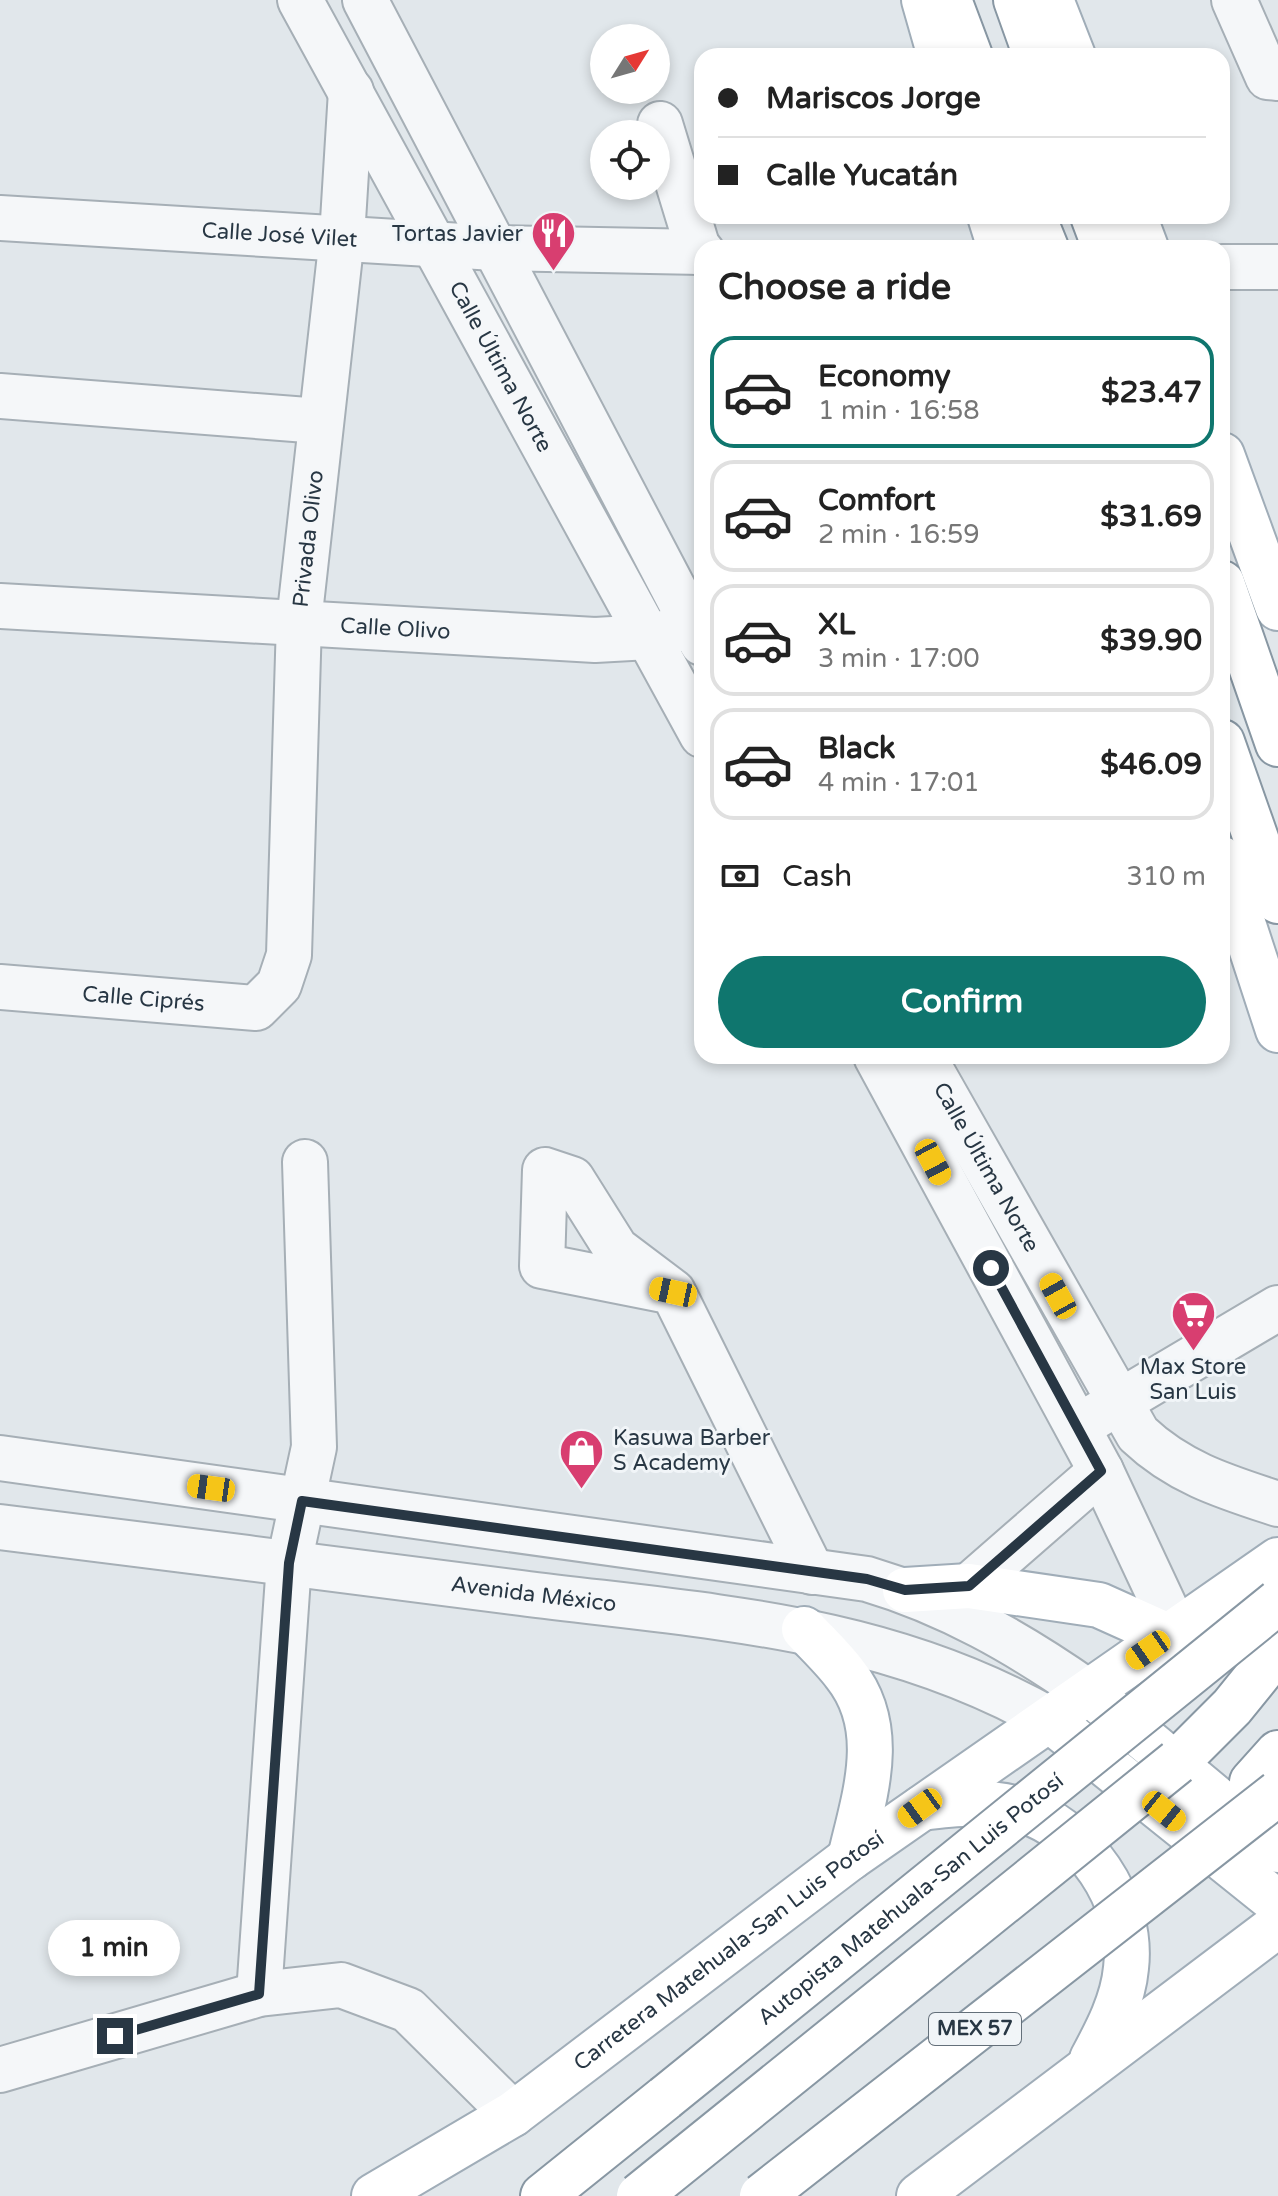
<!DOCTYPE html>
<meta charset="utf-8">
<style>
:root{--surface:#fff;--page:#f2f2f2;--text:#222;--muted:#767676;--line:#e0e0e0;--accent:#0f766e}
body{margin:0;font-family:"Varela Round",sans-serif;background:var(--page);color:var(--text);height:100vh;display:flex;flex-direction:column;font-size:30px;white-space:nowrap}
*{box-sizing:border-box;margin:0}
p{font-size:26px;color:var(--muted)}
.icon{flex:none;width:44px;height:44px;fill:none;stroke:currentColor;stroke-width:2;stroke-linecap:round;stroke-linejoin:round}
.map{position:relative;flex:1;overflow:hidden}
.side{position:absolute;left:694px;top:240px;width:536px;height:824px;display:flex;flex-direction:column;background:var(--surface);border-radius:24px;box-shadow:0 4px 12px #0003}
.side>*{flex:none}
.guide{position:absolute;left:694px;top:48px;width:536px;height:176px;border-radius:24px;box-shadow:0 4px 12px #0003;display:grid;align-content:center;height:176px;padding:0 24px;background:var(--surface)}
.needle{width:52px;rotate:53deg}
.fabs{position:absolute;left:590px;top:24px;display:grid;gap:16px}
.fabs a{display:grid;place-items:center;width:80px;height:80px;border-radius:50%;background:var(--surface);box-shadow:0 4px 12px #0003;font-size:40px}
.end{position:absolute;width:36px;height:36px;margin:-18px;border:10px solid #283744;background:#fff;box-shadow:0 0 0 4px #fff}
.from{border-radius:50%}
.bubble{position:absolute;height:56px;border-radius:28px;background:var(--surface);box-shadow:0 4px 12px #0003;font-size:26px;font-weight:800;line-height:56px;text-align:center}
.car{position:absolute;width:24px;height:48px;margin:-24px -12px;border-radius:10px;box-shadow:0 0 6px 2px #0007;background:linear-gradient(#f5c518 24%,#345 0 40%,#f5c518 0 76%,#345 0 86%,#f5c518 0)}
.guide b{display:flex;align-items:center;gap:28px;height:76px;font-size:30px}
.guide b+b{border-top:2px solid var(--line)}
.guide i{width:20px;height:20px;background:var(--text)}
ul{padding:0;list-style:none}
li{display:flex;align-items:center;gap:24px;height:112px;margin:0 16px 12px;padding:0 8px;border:4px solid var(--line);border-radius:24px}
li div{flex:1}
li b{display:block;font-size:30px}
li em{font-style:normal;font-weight:800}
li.current{border-color:var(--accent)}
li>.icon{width:72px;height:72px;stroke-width:1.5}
h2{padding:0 24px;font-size:36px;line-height:96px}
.pay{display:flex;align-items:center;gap:20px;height:88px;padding:0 24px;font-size:30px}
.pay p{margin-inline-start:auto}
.cta{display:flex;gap:16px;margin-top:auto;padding:16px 24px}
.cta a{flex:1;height:92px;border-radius:48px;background:var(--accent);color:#fff;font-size:32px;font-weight:800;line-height:92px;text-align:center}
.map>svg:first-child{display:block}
</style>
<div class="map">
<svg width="1278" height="2196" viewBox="0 0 1278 2196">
<rect width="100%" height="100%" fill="#e1e7eb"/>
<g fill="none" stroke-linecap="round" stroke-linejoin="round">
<defs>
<g id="minor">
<path id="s1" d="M 300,0 L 702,735"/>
<path d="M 365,0 L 702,643"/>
<path d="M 1234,0 L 1268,77 L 1278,78"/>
<path d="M 660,124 L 699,252"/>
<path id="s2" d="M 0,218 L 495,248 L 702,252"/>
<path d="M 1222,267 L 1278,267"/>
<path d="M 0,396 L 320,421"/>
<path id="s3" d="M 0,606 L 595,640 L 649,637 L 675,630"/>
<path id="s4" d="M 0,987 L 256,1008 L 279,985 L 289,955 L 299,622 L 342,237 L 351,91"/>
<path d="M 876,1056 L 1101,1471 L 1176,1631"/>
<path id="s5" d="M 923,1056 L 1138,1434 C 1179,1473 1226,1487 1278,1504"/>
<path d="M 673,1292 L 542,1266 L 545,1170 L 572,1179 L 616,1249 L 673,1292 L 812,1572"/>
<path d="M 1094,1417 L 1278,1308"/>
<path d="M 0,1458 L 867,1579 C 948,1603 1018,1643 1088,1692"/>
<path id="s6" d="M 0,1527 C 174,1549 347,1570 521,1593 C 709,1617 881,1624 1050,1720"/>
<path d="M 969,1586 L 1101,1471"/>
<path d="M 259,1994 L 289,1563 L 314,1447 L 305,1162"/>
<path d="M 0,2070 L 259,1994 L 341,1985 L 408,2010 L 513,2114"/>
</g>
<g id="major">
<path d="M 924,0 L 940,56"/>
<path d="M 1051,0 L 1073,56"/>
<path d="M 990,216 L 1000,248"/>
<path d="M 1134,216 L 1146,248"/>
<path d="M 1222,455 L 1278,608"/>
<path d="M 1222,859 L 1278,1030"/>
<path d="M 905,1590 L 969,1586 L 1099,1605 L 1168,1636"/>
<path d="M 804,1629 C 818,1644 833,1658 845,1674 C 889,1729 864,1797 850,1858"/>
<path d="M 1099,1701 L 1278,1850"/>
<path d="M 1061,1729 L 1278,1903"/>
<path d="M 922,1808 C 954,1804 986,1800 1018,1809 C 1084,1827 1134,1901 1126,1968 C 1123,2001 1107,2031 1092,2059"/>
<path id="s7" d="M 374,2196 L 513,2114 L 850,1858 L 1278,1560"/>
<path d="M 919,2196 L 1278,1925"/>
</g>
<g id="highway">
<path d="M 949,0 L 970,56"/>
<path d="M 1016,0 L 1036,56"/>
<path d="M 1033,216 L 1046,248"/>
<path d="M 1093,216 L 1105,248"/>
<path d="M 1222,583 L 1278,744"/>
<path d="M 1222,742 L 1278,901"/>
<path d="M 1177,1762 L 1232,1707 L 1278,1650"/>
<path d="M 1252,1782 L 1278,1753"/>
<path d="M 543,2196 L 665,2098"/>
</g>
</defs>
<use href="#minor" stroke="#a6afb6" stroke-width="48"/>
<use href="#major" stroke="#a0adb8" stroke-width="48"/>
<use href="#highway" stroke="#8897a3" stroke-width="48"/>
<use href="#minor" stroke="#f5f7f9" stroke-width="44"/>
<use href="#major" stroke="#fff" stroke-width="44"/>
<use href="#highway" stroke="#fff" stroke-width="44"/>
<defs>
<g id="highway-bridge">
<path id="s8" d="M 665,2098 L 1278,1602"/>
<path d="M 639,2196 L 1177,1762"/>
<path d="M 762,2196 L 1278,1793"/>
</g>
</defs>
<use href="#highway-bridge" stroke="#8897a3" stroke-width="48" stroke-linecap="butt"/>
<use href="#highway-bridge" stroke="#fff" stroke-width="44"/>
</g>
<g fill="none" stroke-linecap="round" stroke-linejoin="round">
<path stroke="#283744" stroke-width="10" d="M 115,2036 L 259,1994 L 289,1563 L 302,1501 L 867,1579 L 905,1590 L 969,1586 L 1101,1471 L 991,1268"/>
</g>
<defs>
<symbol id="restaurant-pin" viewBox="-11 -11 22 30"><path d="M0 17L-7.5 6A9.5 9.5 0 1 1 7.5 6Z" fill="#d83e70" stroke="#f1f5f8"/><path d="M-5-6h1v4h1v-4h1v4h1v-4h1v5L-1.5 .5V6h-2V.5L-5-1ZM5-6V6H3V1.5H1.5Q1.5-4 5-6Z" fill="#fff"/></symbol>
<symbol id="supermarket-pin" viewBox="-11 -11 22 30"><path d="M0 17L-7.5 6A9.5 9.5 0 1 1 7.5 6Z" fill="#d83e70" stroke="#f1f5f8"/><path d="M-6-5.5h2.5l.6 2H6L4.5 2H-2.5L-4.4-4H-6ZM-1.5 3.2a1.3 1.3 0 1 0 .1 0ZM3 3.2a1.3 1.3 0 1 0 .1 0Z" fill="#fff"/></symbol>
<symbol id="shop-pin" viewBox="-11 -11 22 30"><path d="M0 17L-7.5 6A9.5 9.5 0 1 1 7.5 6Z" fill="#d83e70" stroke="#f1f5f8"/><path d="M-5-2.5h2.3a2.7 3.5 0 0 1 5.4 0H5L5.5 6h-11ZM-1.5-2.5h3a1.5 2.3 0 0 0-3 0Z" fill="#fff"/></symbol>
</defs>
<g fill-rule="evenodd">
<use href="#restaurant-pin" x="528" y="208" width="51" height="69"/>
<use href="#supermarket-pin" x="1168" y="1288" width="51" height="69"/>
<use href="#shop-pin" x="556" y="1426" width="51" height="69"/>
</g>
<g text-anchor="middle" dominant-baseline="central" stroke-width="6" stroke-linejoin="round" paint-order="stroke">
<rect fill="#f1f5f8" stroke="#64707a" stroke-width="2" x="929" y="2013" width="92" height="32" rx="6"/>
<g font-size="20" font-weight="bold" fill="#283744">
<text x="975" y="2029">MEX 57</text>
</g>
<g font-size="22" fill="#283744" stroke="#f1f5f8">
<text stroke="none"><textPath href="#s2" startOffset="280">Calle José Vilet</textPath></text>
<text stroke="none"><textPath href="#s1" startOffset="418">Calle Última Norte</textPath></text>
<text stroke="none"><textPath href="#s4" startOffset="738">Privada Olivo</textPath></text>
<text stroke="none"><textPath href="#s3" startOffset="396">Calle Olivo</textPath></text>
<text stroke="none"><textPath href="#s4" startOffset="144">Calle Ciprés</textPath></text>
<text stroke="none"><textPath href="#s5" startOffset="128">Calle Última Norte</textPath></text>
<text stroke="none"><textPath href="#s6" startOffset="538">Avenida México</textPath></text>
<text stroke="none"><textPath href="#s8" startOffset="316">Autopista Matehuala-San Luis Potosí</textPath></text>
<text stroke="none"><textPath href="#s7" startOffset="432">Carretera Matehuala-San Luis Potosí</textPath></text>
</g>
<g font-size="22" fill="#283744" stroke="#f1f5f8" text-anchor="end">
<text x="523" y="234">Tortas Javier</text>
<text x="1193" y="1367" text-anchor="middle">Max Store<tspan x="1193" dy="25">San Luis</tspan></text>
<text x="613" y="1438" text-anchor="start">Kasuwa Barber<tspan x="613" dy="25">S Academy</tspan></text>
</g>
</g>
</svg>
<div class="fabs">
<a><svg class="needle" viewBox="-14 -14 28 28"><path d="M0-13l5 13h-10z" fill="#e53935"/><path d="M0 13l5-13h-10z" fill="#767676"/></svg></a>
<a><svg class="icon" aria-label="locate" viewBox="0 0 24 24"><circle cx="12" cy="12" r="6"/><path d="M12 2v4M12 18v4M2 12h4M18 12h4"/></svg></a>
</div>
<i class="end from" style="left:991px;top:1268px"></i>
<i class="end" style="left:115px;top:2036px"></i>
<div class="bubble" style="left:48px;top:1920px;width:132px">1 min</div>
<i class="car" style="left:933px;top:1162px;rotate:152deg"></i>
<i class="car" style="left:673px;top:1292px;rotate:282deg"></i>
<i class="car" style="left:1058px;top:1296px;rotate:331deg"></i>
<i class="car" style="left:211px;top:1488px;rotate:278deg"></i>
<i class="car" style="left:1148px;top:1650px;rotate:235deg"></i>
<i class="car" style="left:920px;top:1808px;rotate:234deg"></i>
<i class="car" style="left:1164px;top:1811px;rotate:129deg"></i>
<div class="guide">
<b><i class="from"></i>Mariscos Jorge</b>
<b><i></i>Calle Yucatán</b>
</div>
<section class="side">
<h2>Choose a ride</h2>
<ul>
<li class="current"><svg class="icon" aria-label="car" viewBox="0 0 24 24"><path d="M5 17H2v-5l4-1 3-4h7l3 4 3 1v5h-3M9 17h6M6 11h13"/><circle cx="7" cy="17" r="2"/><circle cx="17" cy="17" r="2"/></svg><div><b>Economy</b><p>1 min · 16:58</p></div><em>$23.47</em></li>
<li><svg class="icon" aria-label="car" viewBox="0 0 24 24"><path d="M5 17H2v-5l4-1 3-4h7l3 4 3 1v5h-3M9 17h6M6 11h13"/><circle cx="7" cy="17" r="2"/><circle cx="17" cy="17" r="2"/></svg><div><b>Comfort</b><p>2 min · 16:59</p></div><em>$31.69</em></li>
<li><svg class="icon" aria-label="car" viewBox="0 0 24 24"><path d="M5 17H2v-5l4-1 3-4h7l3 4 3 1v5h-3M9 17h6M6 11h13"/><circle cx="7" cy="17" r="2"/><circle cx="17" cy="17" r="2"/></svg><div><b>XL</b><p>3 min · 17:00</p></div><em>$39.90</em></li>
<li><svg class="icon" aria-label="car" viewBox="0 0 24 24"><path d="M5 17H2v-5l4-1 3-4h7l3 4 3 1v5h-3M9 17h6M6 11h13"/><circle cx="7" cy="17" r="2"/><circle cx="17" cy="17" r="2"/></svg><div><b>Black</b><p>4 min · 17:01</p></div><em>$46.09</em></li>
</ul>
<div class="pay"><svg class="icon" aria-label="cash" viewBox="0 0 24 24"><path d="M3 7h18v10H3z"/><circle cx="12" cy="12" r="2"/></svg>Cash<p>310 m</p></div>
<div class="cta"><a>Confirm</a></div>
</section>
</div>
